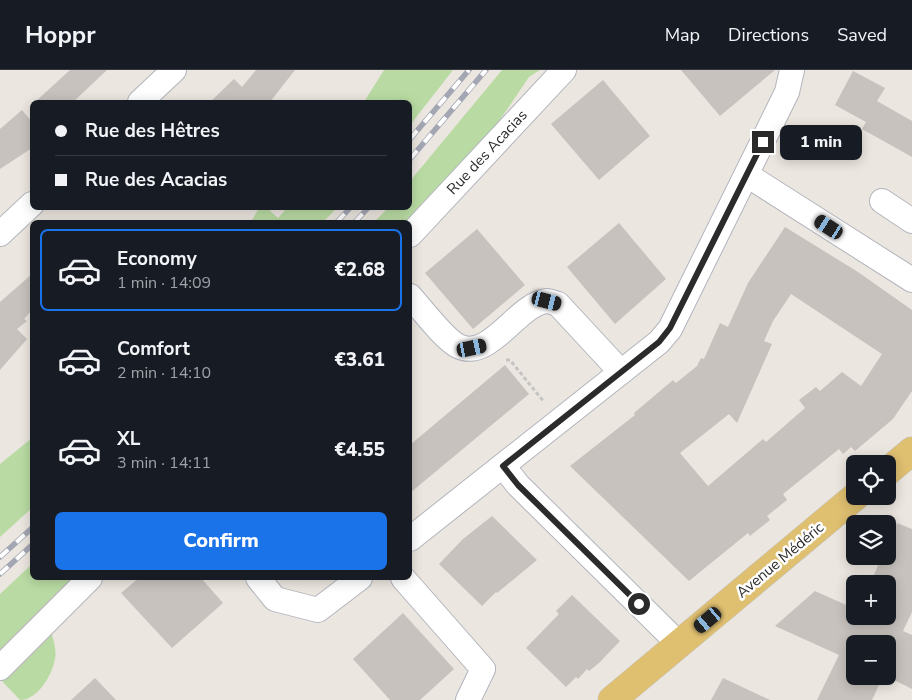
<!DOCTYPE html>
<meta charset="utf-8">
<style>
:root{--surface:#171b24;--page:#242831;--text:#f1f3f6;--muted:#9ea1a6;--line:#363941;--accent:#1a73e8}
body{margin:0;font-family:"Nunito Sans",sans-serif;background:var(--page);color:var(--text);height:100vh;display:flex;flex-direction:column;font-size:19px;white-space:nowrap}
*{box-sizing:border-box;margin:0}
p{font-size:16px;color:var(--muted)}
.icon{flex:none;width:28px;height:28px;fill:none;stroke:currentColor;stroke-width:2;stroke-linecap:round;stroke-linejoin:round}
.map{position:relative;flex:1;overflow:hidden}
.drawer{position:absolute;left:30px;top:150px;width:382px;height:360px;display:flex;flex-direction:column;background:var(--surface);border-radius:8px;box-shadow:0 2px 12px #0003}
.drawer>*{flex:none}
.top-card{position:absolute;left:30px;top:30px;width:382px;height:110px;border-radius:8px;box-shadow:0 2px 12px #0003;display:grid;align-content:center;height:110px;padding:0 25px;background:var(--surface)}
.controls{position:absolute;left:846px;top:385px;display:grid;gap:10px}
.controls a{display:grid;place-items:center;width:50px;height:50px;border-radius:8px;background:var(--surface);box-shadow:0 2px 12px #0003;font-size:25px}
.end{position:absolute;width:22px;height:22px;margin:-11px;border:6px solid #2b2b2b;background:#fff;box-shadow:0 0 0 2px #fff}
.from{border-radius:50%}
.bubble{position:absolute;height:35px;border-radius:8px;background:var(--surface);box-shadow:0 2px 12px #0003;font-size:16px;font-weight:800;line-height:35px;text-align:center}
.car{position:absolute;width:15px;height:30px;margin:-15px -8px;border-radius:6px;box-shadow:0 0 4px 1px #0007;background:linear-gradient(#222 24%,#8ab4d8 0 40%,#222 0 76%,#8ab4d8 0 86%,#222 0)}
.top-card b{display:flex;align-items:center;gap:18px;height:48px;font-size:19px}
.top-card b+b{border-top:1px solid var(--line)}
.top-card i{width:12px;height:12px;background:var(--text)}
ul{padding:9px 0 0;list-style:none}
li{display:flex;align-items:center;gap:15px;height:82px;margin:0 10px 8px;padding:0 15px;border:2px solid transparent;border-radius:8px}
li div{flex:1}
li b{display:block;font-size:19px}
li em{font-style:normal;font-weight:800}
li.current{border-color:var(--accent)}
li>.icon{width:45px;height:45px;stroke-width:1.5}
.primary-button{display:flex;gap:10px;margin-top:auto;padding:10px 25px}
.primary-button a{flex:1;height:58px;border-radius:8px;background:var(--accent);color:#fff;font-size:20px;font-weight:800;line-height:58px;text-align:center}
header{display:flex;align-items:center;gap:30px;box-sizing:border-box;height:70px;padding:0 25px;background:var(--surface);border-bottom:1px solid var(--line)}
header strong{font-size:24px}
nav{display:flex;gap:28px;margin-inline-start:auto;font-size:18px}
.map>svg:first-child{display:block}
</style>
<header>
<strong>Hoppr</strong>
<nav><a>Map</a><a>Directions</a><a>Saved</a></nav>
</header>
<div class="map">
<svg width="912" height="630" viewBox="0 0 912 630">
<rect width="100%" height="100%" fill="#ebe6df"/>
<g fill="#b9dba3">
<path d="M 384,0 L 453,0 L 410,55 L 410,32 L 364,32 Z"/>
<path d="M 502,0 L 540,0 L 529,7 L 464,103 L 410,152 L 374,152 L 388,138 L 410,138 L 410,111 Z"/>
<path d="M 259,138 L 267,138 L 278,148 L 287,138 L 337,138 L 323,152 L 251,152 Z"/>
<path d="M 32,368 L 32,438 L 0,467 L 0,394 Z"/>
<path d="M 32,494 L 32,508 L 95,508 L 51,561 C 53,569 57,581 55,589 C 52,605 38,630 20,630 L 0,609 L 0,524 Z"/>
</g>
<g fill="#c7c2be" fill-rule="evenodd">
<path d="M 70,0 L 107,0 L 73,32 L 35,32 Z"/>
<path d="M 256,0 L 295,0 L 270,32 L 210,32 L 234,9 L 242,17 Z"/>
<path d="M 681,0 L 775,0 L 720,46 Z"/>
<path d="M 853,1 L 885,18 L 877,31 L 912,51 L 912,87 L 862,59 L 866,52 L 835,35 Z"/>
<path d="M 603,10 L 650,66 L 599,110 L 551,54 Z"/>
<path d="M 22,40 L 32,52 L 32,78 L 0,99 L 0,59 Z"/>
<path d="M 619,153 L 666,209 L 615,254 L 567,197 Z"/>
<path d="M 785,157 L 858,202 L 912,240 L 912,321 L 893,349 L 855,381 L 851,377 L 843,384 L 839,379 L 783,424 L 787,430 L 767,446 L 770,450 L 750,466 L 748,463 L 689,511 L 570,396 L 635,345 L 634,343 L 673,310 L 676,313 L 697,296 L 701,288 L 704,289 L 720,253 L 728,257 L 748,213 ZM 791,224 L 882,284 L 861,316 L 842,302 L 820,321 L 816,317 L 799,330 L 805,338 L 766,372 L 763,369 L 708,416 L 680,383 L 729,344 L 737,353 L 772,274 L 764,271 L 773,251 Z"/>
<path d="M 477,159 L 525,215 L 473,259 L 425,203 Z"/>
<path d="M 32,204 L 32,240 L 24,249 L 27,251 L 17,259 L 27,269 L 0,300 L 0,232 Z"/>
<path d="M 505,295 L 529,324 L 410,423 L 410,375 Z"/>
<path d="M 492,446 L 537,490 L 497,523 L 496,522 L 482,536 L 439,494 L 463,469 Z"/>
<path d="M 897,453 L 912,459 L 912,542 L 903,561 L 912,565 L 912,619 L 886,606 L 888,574 L 855,574 L 855,606 L 883,606 L 872,630 L 817,630 L 839,585 L 775,556 L 815,521 L 855,539 L 855,546 L 888,546 L 888,514 L 870,514 L 882,486 L 888,486 L 888,475 Z"/>
<path d="M 139,508 L 201,508 L 223,533 L 172,578 L 121,523 Z"/>
<path d="M 572,525 L 620,571 L 599,593 L 589,601 L 587,599 L 578,609 L 576,607 L 566,617 L 526,578 L 559,544 L 556,541 Z"/>
<path d="M 403,543 L 454,599 L 420,630 L 390,630 L 353,589 Z"/>
<path d="M 95,608 L 116,630 L 71,630 Z"/>
<path d="M 723,608 L 770,630 L 711,630 Z"/>
</g>
<g fill="none" stroke-linecap="round" stroke-linejoin="round">
<defs>
<g id="minor">
<path d="M 140,32 L 174,0"/>
<path d="M 747,105 L 912,210"/>
<path d="M 882,131 L 912,151"/>
<path d="M 0,164 L 32,134"/>
<path d="M 410,165 L 564,0"/>
<path d="M 410,226 C 421,238 444,269 458,276 C 490,292 518,233 547,231 C 550,231 555,233 558,234 L 621,302"/>
<path d="M 503,396 L 518,415 L 679,574"/>
<path d="M 410,469 L 659,272 L 670,259 L 787,22 L 792,0"/>
<path d="M 258,508 L 275,529 L 318,540 L 360,508"/>
<path d="M 403,508 L 483,599 L 468,630"/>
<path d="M 0,598 L 90,508"/>
</g>
<g id="major">
<path d="M 888,401 L 912,381"/>
<path d="M 612,630 L 856,426"/>
</g>
</defs>
<use href="#minor" stroke="#b3b5bd" stroke-width="26"/>
<use href="#major" stroke="#c4c4c4" stroke-width="29"/>
<path stroke="#c4c4c4" stroke-width="3" stroke-dasharray="4 2.5" stroke-linecap="butt" d="M 506,290 L 510,290 L 544,332"/>
<use href="#minor" stroke="#fff" stroke-width="24"/>
<use href="#major" stroke="#dfbf70" stroke-width="28"/>
<defs>
<g id="rail">
<path d="M 410,69 L 469,0"/>
<path d="M 410,89 L 486,0"/>
<path d="M 337,152 L 350,138"/>
<path d="M 355,152 L 368,138"/>
<path d="M 0,487 L 32,458"/>
<path d="M 0,504 L 32,475"/>
</g>
</defs>
<use href="#rail" stroke="#a3a6b3" stroke-width="5.5"/>
<use href="#rail" stroke="#fff" stroke-width="4" stroke-dasharray="11" stroke-linecap="butt"/>
</g>
<g fill="none" stroke-linecap="round" stroke-linejoin="round">
<path stroke="#2b2b2b" stroke-width="6" d="M 639,534 L 518,415 L 503,396 L 659,272 L 670,258 L 763,72"/>
</g>
<g text-anchor="middle" dominant-baseline="central" stroke-width="5" stroke-linejoin="round" paint-order="stroke">
<g font-size="15" fill="#2b2b2b" stroke="#fff">
<text transform="translate(487 82) rotate(-47)">Rue des Acacias</text>
<text transform="translate(780 490) rotate(-40)">Avenue Médéric</text>
</g>
</g>
</svg>
<div class="controls">
<a><svg class="icon" aria-label="locate" viewBox="0 0 24 24"><circle cx="12" cy="12" r="6"/><path d="M12 2v4M12 18v4M2 12h4M18 12h4"/></svg></a>
<a><svg class="icon" aria-label="layers" viewBox="0 0 24 24"><path d="M12 4l9 5-9 5-9-5zM3 14l9 5 9-5"/></svg></a>
<a>+</a>
<a>−</a>
</div>
<i class="end from" style="left:639px;top:534px"></i>
<i class="end" style="left:763px;top:72px"></i>
<div class="bubble" style="left:780px;top:55px;width:82px">1 min</div>
<i class="car" style="left:829px;top:157px;rotate:303deg"></i>
<i class="car" style="left:547px;top:231px;rotate:104deg"></i>
<i class="car" style="left:472px;top:278px;rotate:78deg"></i>
<i class="car" style="left:708px;top:550px;rotate:230deg"></i>
<div class="top-card">
<b><i class="from"></i>Rue des Hêtres</b>
<b><i></i>Rue des Acacias</b>
</div>
<section class="drawer">
<ul>
<li class="current"><svg class="icon" aria-label="car" viewBox="0 0 24 24"><path d="M5 17H2v-5l4-1 3-4h7l3 4 3 1v5h-3M9 17h6M6 11h13"/><circle cx="7" cy="17" r="2"/><circle cx="17" cy="17" r="2"/></svg><div><b>Economy</b><p>1 min · 14:09</p></div><em>€2.68</em></li>
<li><svg class="icon" aria-label="car" viewBox="0 0 24 24"><path d="M5 17H2v-5l4-1 3-4h7l3 4 3 1v5h-3M9 17h6M6 11h13"/><circle cx="7" cy="17" r="2"/><circle cx="17" cy="17" r="2"/></svg><div><b>Comfort</b><p>2 min · 14:10</p></div><em>€3.61</em></li>
<li><svg class="icon" aria-label="car" viewBox="0 0 24 24"><path d="M5 17H2v-5l4-1 3-4h7l3 4 3 1v5h-3M9 17h6M6 11h13"/><circle cx="7" cy="17" r="2"/><circle cx="17" cy="17" r="2"/></svg><div><b>XL</b><p>3 min · 14:11</p></div><em>€4.55</em></li>
</ul>
<div class="primary-button"><a>Confirm</a></div>
</section>
</div>
